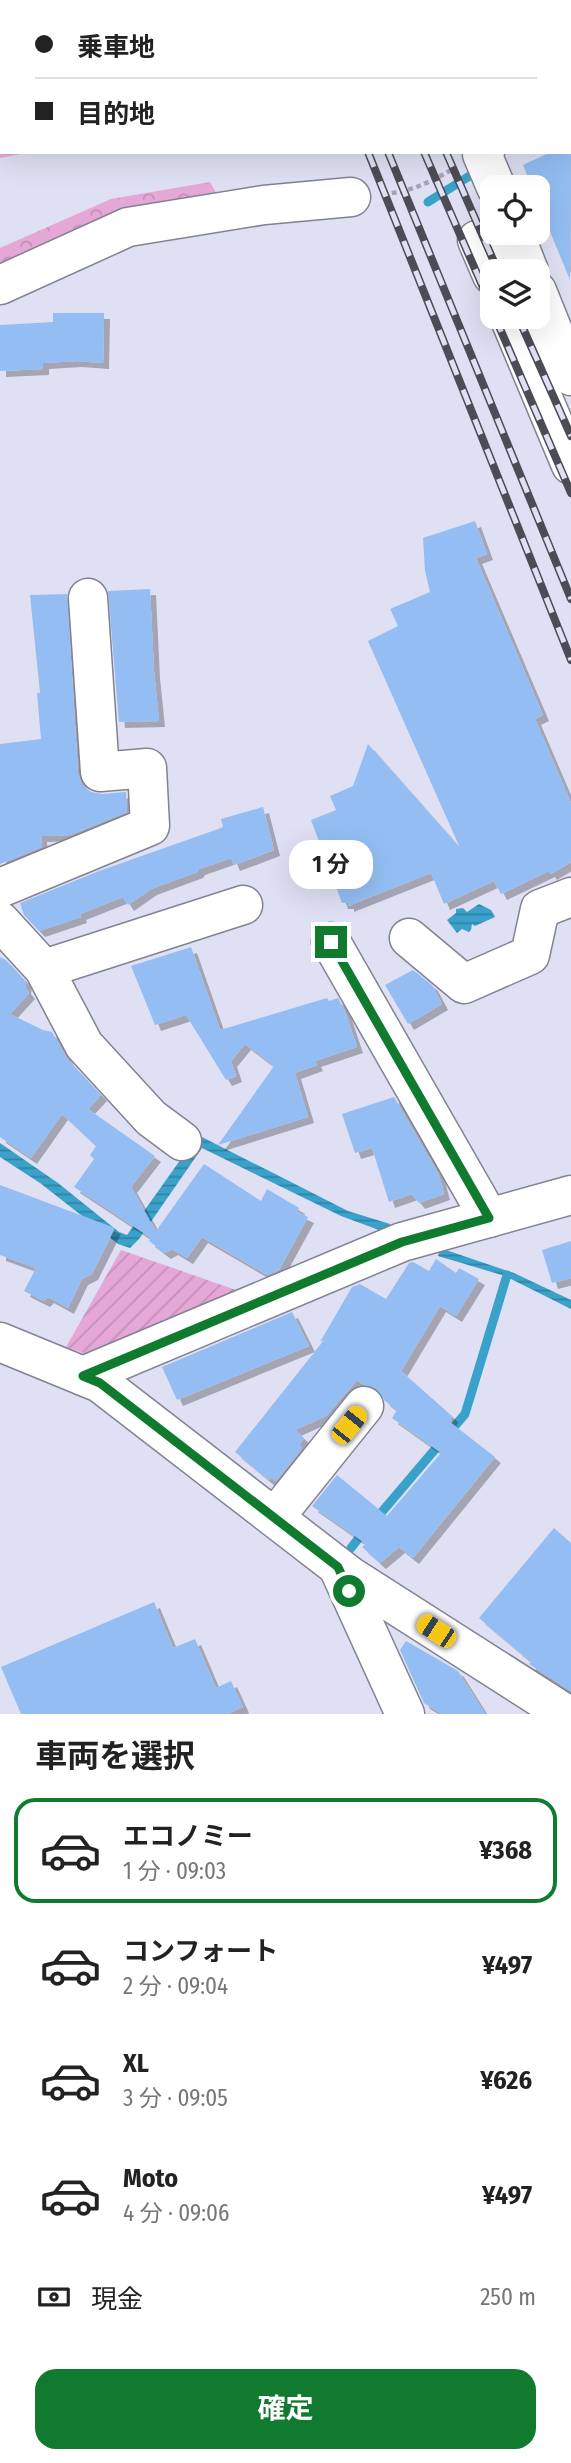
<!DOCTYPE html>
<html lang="ja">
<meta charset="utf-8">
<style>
:root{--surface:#fff;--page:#f6f6f6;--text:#222;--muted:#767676;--line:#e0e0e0;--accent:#107b2f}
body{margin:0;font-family:"Fira Sans Condensed","Noto Sans JP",sans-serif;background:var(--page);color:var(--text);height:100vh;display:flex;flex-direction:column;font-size:26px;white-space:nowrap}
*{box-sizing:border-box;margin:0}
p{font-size:23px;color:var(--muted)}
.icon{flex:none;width:38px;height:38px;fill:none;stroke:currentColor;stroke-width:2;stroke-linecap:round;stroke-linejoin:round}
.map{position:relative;height:1714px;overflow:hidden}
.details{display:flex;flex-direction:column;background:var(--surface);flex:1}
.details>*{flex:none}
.guide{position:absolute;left:0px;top:0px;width:572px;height:154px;box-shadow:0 7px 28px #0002;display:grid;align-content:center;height:154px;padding:0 35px;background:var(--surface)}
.fabs{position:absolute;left:480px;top:175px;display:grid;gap:14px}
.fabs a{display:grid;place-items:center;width:70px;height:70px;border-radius:14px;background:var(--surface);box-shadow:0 7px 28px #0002;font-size:35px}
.end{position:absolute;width:32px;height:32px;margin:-16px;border:9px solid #107b2f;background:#fff;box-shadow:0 0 0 4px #fff}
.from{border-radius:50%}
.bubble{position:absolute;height:49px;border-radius:21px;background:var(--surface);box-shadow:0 7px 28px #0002;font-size:23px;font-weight:700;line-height:49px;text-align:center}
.car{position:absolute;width:21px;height:42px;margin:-21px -10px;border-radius:9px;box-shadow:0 0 5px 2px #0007;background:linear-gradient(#f5c518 24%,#345 0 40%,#f5c518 0 76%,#345 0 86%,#f5c518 0)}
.guide b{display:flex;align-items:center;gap:24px;height:66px;font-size:26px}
.guide b+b{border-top:2px solid var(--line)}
.guide i{width:18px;height:18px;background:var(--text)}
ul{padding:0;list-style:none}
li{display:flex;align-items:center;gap:21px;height:105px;margin:0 14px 10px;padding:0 21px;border:4px solid transparent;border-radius:21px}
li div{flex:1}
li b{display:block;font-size:26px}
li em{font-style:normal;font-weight:700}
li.on{border-color:var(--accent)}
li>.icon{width:63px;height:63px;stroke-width:1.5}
h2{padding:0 35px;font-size:32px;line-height:84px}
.pay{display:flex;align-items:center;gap:18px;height:77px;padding:0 35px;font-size:26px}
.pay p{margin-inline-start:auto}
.action{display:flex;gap:14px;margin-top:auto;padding:14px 35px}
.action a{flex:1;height:80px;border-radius:21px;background:var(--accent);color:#fff;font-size:28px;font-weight:700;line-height:80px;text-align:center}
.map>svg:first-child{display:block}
</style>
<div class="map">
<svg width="571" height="1714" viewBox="0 0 571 1714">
<defs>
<pattern id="forest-crowns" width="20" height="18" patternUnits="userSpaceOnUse" patternTransform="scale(1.75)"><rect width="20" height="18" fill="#e5a7d5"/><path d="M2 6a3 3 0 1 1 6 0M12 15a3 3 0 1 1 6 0" fill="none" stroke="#c48fb7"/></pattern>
<pattern id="garden-furrows" width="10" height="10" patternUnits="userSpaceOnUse" patternTransform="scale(1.75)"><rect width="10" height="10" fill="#e5a7d5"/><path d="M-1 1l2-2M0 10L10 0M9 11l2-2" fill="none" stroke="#c48fb7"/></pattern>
<pattern id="water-rules" width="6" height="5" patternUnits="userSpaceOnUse" patternTransform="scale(1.75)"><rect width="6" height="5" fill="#3aa2ca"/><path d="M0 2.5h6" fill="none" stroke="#3083a4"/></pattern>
<filter id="shadow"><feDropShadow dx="6" dy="6" stdDeviation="0" flood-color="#0004"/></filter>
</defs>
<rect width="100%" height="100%" fill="#dfe0f3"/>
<path fill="#e5a7d5" d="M 0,0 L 198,0 L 199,2 L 2,2 L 2,152 L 31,152 L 0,158 Z"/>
<path fill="url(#forest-crowns)" d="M 210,182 L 221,201 L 0,278 L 0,248 L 111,199 Z"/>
<path fill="url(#garden-furrows)" d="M 121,1250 L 239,1291 L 98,1358 L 66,1347 Z"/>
<g fill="url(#water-rules)">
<path d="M 479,904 L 491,910 L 495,917 L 475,926 L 472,924 L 471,930 L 469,932 L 462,929 L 457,933 L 447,920 L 456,913 L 456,909 L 463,908 L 467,912 Z"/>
<path d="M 198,1135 L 348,1211 L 390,1224 L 387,1233 L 341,1216 L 202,1148 L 139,1239 L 130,1248 L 118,1244 L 40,1183 L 0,1157 L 0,1143 L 58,1183 L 119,1232 L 127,1235 Z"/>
<path d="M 440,1248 L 514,1273 L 571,1300 L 571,1309 L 505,1276 L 438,1256 Z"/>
</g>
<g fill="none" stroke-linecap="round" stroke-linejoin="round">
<g stroke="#3aa2ca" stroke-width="9">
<path d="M 428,202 L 479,170"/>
<path d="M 375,1520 L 465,1414 L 507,1275"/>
<path d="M 351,1548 L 365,1530"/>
</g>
</g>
<g fill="#94bef3" filter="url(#shadow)">
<path d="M 551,152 L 571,152 L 570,280 L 537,200 L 537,187 L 532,187 L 523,165 Z"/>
<path d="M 53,313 L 104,313 L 103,363 L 76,361 L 43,363 L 43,369 L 0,371 L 0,325 L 53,322 Z"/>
<path d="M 475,521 L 487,554 L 476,558 L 543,715 L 535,719 L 571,803 L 571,862 L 551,874 L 549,871 L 501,894 L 494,881 L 444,904 L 431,873 L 348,906 L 348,903 L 342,903 L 311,820 L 336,810 L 330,796 L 353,786 L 368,744 L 460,848 L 368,641 L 398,626 L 390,609 L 430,592 L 425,571 L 423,538 Z"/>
<path d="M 150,589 L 154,672 L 159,721 L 119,722 L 108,591 Z"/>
<path d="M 67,594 L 78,774 L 82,785 L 91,792 L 102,794 L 126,792 L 127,812 L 70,835 L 41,836 L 42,847 L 0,864 L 0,744 L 41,739 L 37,693 L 40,693 L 30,595 Z"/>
<path d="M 263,807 L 274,850 L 234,865 L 231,858 L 199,869 L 197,872 L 151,889 L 128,905 L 123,897 L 80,914 L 81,917 L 39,931 L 24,915 L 20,903 L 99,871 L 221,828 L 223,827 L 221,819 Z"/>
<path d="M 191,947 L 220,1030 L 327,998 L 329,1001 L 338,998 L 345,1011 L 357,1047 L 315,1061 L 317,1065 L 295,1073 L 308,1117 L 218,1145 L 274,1066 L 245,1044 L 231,1061 L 236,1076 L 226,1080 L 186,1015 L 155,1025 L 131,966 Z"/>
<path d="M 0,957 L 6,960 L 26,982 L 25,988 L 29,993 L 10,1014 L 43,1030 L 52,1032 L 68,1060 L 101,1095 L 88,1109 L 155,1156 L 131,1187 L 156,1231 L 204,1164 L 261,1201 L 267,1189 L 299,1208 L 297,1212 L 308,1217 L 279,1270 L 267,1275 L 202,1237 L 187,1258 L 172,1249 L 165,1253 L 149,1241 L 151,1238 L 74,1187 L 94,1159 L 90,1155 L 96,1146 L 62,1114 L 31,1158 L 0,1137 Z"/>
<path d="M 413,970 L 432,985 L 442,1004 L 408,1024 L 385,985 Z"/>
<path d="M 394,1097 L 439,1175 L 444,1194 L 419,1203 L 412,1194 L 389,1202 L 372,1148 L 355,1153 L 342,1114 Z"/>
<path d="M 0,1185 L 115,1228 L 92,1274 L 82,1279 L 68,1308 L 48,1297 L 44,1301 L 24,1291 L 36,1268 L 0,1255 Z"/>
<path d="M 571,1241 L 571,1278 L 552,1283 L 542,1250 Z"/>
<path d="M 436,1259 L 456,1273 L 459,1268 L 479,1279 L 456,1316 L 440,1306 L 401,1371 L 452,1416 L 450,1422 L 495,1457 L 413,1558 L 399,1547 L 380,1563 L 362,1547 L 366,1544 L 312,1506 L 337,1475 L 387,1516 L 441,1453 L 392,1418 L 397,1410 L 385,1401 L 377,1389 L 364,1385 L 357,1380 L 326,1416 L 295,1430 L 304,1438 L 299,1445 L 302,1448 L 276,1481 L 271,1477 L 269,1480 L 235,1452 L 324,1340 L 320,1342 L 352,1287 L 360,1284 L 386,1299 L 409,1263 L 413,1262 L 429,1271 Z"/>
<path d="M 292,1312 L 309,1346 L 177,1400 L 162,1367 Z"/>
<path d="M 554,1528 L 571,1543 L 571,1691 L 529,1664 L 531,1662 L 479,1618 Z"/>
<path d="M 154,1602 L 173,1648 L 195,1639 L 216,1688 L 231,1681 L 243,1707 L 227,1714 L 21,1714 L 1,1667 Z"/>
<path d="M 406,1641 L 458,1671 L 485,1714 L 442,1714 L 424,1703 L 400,1650 Z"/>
</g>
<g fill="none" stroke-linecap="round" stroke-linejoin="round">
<defs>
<g id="minor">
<path d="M 570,98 L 571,98"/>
<path d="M 485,152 L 482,154 L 496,187"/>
<path d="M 514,233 L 529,271"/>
<path d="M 477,240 L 492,275"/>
<path d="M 0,285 L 128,227 L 264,205 L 351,197"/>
<path d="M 537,291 L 571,376"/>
<path d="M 509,317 L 571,465"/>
<path d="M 0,888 L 150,826 L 147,768 L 100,772 L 88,598"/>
<path d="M 0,921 L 44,969 L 84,1045 L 151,1118 L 182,1141"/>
<path d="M 409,938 L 464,984 L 530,955 L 540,909 L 571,897"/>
<path d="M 331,942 L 489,1218"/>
<path d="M 44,969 L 243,905"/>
<path d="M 0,1342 L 100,1383 L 350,1576 L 566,1714"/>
<path d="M 83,1376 L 402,1242 L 571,1195"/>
<path d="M 275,1517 L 364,1406"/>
<path d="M 338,1567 L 405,1714"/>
</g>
</defs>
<use href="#minor" stroke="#818393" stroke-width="41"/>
<path stroke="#a4a5b4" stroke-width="4.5" stroke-dasharray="5 3.5" stroke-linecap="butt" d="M 383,194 C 411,192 430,182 453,169"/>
<use href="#minor" stroke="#fff" stroke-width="38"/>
<defs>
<g id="rail">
<path d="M 305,0 L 305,2"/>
<path d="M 326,0 L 327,2"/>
<path d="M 358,0 L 359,2"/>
<path d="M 379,0 L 380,2"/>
<path d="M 368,152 L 571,660"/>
<path d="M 388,152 L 571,599"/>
<path d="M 424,152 L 492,308"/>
<path d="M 446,152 L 498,271"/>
<path d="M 495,317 L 571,493"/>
<path d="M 518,317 L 571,436"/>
</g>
</defs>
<use href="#rail" stroke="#4c4c56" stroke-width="8"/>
<use href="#rail" stroke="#dfe0f3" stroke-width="5" stroke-dasharray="16" stroke-linecap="butt"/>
</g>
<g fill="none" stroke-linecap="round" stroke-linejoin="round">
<path stroke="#107b2f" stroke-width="9" d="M 331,942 L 489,1218 L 402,1242 L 83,1376 L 100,1383 L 338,1567 L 349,1591"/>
</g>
</svg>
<div class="fabs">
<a><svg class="icon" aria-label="locate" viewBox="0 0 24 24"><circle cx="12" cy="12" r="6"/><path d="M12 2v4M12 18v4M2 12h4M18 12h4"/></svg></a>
<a><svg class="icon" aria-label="layers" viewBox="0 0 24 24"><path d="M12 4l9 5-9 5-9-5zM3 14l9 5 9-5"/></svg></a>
</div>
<i class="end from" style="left:349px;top:1591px"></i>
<i class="end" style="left:331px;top:942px"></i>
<div class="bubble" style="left:289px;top:840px;width:84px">1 分</div>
<i class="car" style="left:349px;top:1425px;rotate:39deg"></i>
<i class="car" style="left:436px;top:1631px;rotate:303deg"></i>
<div class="guide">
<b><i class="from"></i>乗車地</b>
<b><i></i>目的地</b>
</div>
</div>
<section class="details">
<h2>車両を選択</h2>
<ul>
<li class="on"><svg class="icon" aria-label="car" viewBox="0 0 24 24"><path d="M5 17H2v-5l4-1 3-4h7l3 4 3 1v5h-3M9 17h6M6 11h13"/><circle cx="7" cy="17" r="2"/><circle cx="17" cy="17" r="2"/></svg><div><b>エコノミー</b><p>1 分 · 09:03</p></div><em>¥368</em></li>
<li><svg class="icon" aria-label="car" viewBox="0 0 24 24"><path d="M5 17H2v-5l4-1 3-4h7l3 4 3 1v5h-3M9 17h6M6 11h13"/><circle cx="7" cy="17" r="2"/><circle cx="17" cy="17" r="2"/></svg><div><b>コンフォート</b><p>2 分 · 09:04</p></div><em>¥497</em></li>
<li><svg class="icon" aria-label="car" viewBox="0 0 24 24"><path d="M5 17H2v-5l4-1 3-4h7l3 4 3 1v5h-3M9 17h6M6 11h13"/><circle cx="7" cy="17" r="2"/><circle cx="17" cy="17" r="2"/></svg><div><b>XL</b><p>3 分 · 09:05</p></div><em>¥626</em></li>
<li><svg class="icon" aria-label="car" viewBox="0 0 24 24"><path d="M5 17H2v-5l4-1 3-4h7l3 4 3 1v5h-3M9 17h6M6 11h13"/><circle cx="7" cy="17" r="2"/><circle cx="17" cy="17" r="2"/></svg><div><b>Moto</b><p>4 分 · 09:06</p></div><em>¥497</em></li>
</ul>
<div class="pay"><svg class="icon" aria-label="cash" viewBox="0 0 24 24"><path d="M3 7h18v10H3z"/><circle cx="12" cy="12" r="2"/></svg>現金<p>250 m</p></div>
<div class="action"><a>確定</a></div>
</section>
